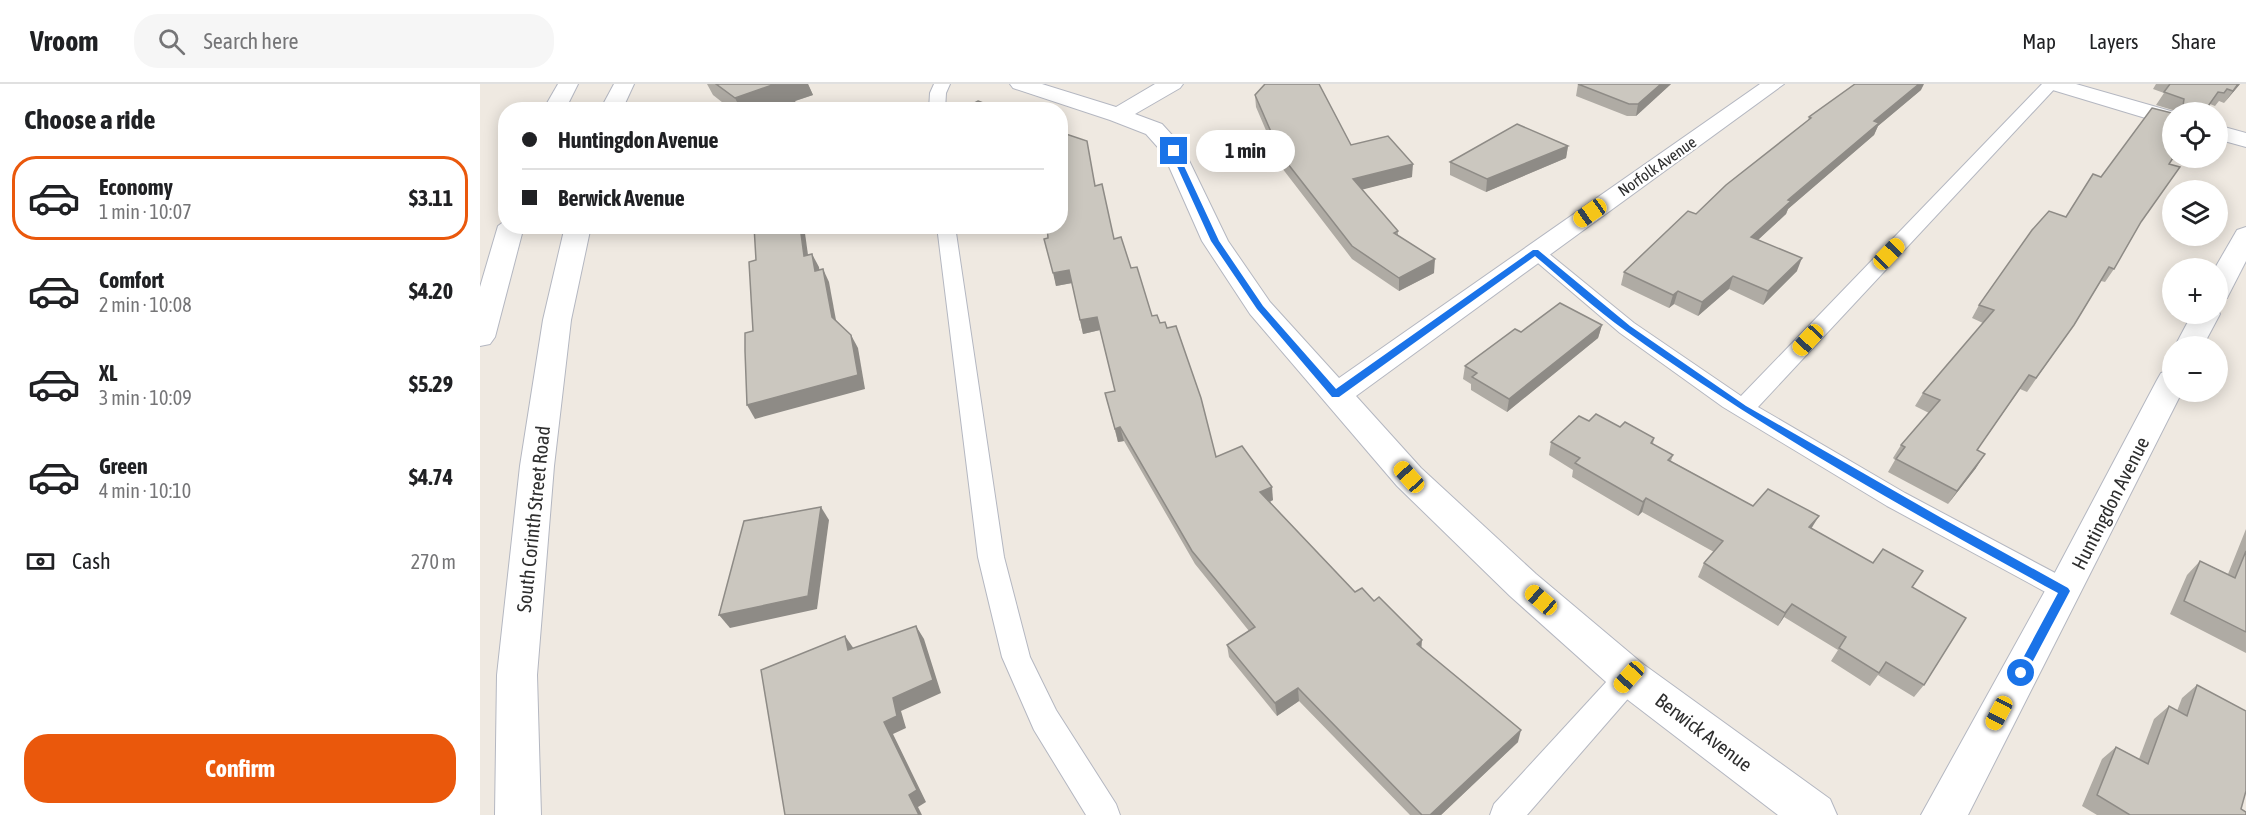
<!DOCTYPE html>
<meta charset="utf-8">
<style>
:root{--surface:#fff;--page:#f6f6f6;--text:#202124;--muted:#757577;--line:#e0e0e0;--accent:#ea580c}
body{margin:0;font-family:"Asap Condensed",sans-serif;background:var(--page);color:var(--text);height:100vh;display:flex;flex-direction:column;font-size:22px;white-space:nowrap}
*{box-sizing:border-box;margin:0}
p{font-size:20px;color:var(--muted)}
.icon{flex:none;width:33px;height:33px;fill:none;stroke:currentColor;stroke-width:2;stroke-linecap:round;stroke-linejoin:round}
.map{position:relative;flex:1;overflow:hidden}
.details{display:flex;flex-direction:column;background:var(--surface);width:480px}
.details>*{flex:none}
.banner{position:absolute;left:18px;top:18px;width:570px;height:132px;border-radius:24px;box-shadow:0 3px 15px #0003;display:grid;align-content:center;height:132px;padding:0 24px;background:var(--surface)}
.tools{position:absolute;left:1682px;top:18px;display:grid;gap:12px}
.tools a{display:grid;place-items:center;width:66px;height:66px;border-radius:50%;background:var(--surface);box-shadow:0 3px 15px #0003;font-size:30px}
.end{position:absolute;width:27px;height:27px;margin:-14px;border:8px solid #1a73e8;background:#fff;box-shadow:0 0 0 3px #fff}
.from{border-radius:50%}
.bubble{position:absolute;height:42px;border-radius:21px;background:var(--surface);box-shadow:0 3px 15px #0003;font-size:20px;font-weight:700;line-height:42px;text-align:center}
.car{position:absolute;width:18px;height:36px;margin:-18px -9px;border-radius:8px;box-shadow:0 0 4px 2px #0007;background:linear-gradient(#f5c518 24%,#345 0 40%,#f5c518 0 76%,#345 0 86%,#f5c518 0)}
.banner b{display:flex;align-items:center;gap:21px;height:57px;font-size:22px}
.banner b+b{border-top:2px solid var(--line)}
.banner i{width:15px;height:15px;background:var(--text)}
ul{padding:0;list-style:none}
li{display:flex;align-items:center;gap:18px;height:84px;margin:0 12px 9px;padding:0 12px;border:3px solid transparent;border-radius:24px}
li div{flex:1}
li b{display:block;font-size:22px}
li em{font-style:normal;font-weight:700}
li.current{border-color:var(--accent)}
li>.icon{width:54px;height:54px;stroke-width:1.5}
h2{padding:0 24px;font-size:27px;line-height:72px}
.pay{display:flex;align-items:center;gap:15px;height:66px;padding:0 24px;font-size:22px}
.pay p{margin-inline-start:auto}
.button{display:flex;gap:12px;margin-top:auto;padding:12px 24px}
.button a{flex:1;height:69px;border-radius:24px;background:var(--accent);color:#fff;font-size:24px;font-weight:700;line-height:69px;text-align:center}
header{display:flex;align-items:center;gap:36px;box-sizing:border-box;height:84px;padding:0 30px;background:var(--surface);border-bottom:2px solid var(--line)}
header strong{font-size:28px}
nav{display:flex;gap:33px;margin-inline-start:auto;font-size:21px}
.search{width:420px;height:54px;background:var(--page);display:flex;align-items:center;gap:15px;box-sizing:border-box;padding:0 21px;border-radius:24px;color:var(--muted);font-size:22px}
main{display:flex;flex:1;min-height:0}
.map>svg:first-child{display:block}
</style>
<header>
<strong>Vroom</strong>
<div class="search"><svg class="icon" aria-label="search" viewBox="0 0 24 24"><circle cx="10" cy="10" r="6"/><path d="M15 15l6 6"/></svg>Search here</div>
<nav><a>Map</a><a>Layers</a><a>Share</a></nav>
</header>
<main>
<section class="details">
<h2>Choose a ride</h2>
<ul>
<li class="current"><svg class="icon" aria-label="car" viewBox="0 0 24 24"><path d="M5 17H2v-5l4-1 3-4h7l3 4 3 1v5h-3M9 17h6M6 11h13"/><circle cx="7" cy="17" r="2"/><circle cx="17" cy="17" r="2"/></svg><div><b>Economy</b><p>1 min · 10:07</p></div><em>$3.11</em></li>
<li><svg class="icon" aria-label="car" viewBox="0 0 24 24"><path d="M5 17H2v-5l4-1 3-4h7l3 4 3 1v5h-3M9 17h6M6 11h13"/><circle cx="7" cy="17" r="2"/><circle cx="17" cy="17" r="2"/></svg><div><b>Comfort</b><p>2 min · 10:08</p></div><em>$4.20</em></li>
<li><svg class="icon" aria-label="car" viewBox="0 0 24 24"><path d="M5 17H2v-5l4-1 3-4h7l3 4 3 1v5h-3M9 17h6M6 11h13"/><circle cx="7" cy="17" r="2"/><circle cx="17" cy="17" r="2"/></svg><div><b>XL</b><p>3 min · 10:09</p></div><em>$5.29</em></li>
<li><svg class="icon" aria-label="car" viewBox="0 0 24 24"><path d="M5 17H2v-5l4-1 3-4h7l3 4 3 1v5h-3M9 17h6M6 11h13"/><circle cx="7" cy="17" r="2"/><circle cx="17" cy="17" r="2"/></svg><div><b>Green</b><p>4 min · 10:10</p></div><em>$4.74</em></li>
</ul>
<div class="pay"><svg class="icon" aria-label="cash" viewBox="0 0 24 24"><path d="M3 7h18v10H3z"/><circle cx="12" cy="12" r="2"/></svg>Cash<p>270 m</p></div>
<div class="button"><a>Confirm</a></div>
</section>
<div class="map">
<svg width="1766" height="731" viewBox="0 0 1766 731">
<rect width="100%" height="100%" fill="#efe9e1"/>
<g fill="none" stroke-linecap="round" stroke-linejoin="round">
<defs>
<g id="lane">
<path d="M 454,0 L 470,0 L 466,9 L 465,26 L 449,26 L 450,9 Z"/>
<path d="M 1562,0 L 1579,0 L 1278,323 L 1425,409 L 1594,499 L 1598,507 L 1594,515 L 1584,518 L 1407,422 L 1243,323 L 1140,249 L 1045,168 L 1048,164 L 1062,164 L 1154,239 L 1261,312 Z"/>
<path d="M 457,142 L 475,142 L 524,473 L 550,573 L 576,626 L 636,720 L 640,731 L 606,731 L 554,646 L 522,573 L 498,473 Z"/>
<path d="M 1149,580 L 1159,584 L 1164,593 L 1159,602 L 1047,731 L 1010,731 L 1014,720 L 1139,584 Z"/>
</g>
<g id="street">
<path d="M 530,0 L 562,0 L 636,23 L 675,0 L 703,0 L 700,4 L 655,30 L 682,40 L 702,62 L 748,157 L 790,218 L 859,294 L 1280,0 L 1304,0 L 876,312 L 941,384 L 1056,490 L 1163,580 L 1350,715 L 1357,731 L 1298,731 L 1135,606 L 1030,512 L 917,402 L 770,230 L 722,157 L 683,69 L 666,50 L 630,36 L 533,4 Z"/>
<path d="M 1563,0 L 1596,0 L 1694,28 L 1692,42 L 1566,4 Z"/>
<path d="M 1737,41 L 1766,49 L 1766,63 L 1737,55 Z"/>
<path d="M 1766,143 L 1766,177 L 1747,214 L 1737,216 L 1735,184 L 1757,146 Z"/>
<path d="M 1737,225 L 1740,230 L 1723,262 L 1695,262 L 1712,230 L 1737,230 Z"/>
<path d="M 1692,286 L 1692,308 L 1702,308 L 1488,731 L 1441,731 L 1571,496 L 1677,296 L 1681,289 Z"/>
</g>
<g id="secondary">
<path d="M 78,0 L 98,0 L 85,26 L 63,26 Z"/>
<path d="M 134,0 L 154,0 L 142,26 L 120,26 Z"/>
<path d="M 26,136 L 26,142 L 44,142 L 15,253 L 10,260 L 0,262 L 0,203 L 18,142 Z"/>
<path d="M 85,142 L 111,142 L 91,236 L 74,382 L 57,591 L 61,731 L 15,731 L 17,591 L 40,382 L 63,236 Z"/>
</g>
</defs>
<use href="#lane" stroke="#b4b7c1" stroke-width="2"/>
<use href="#street" stroke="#b4b7c1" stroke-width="2"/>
<use href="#secondary" stroke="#b4b7c1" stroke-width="2"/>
<use href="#lane" fill="#fff" fill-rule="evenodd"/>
<use href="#street" fill="#fff" fill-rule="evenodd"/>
<use href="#secondary" fill="#fff" fill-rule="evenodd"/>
</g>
<g fill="#afaba4">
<path d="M 227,0 L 328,0 L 333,11 L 315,17 L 316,19 L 297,26 L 252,26 L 233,11 Z"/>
<path d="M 1098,0 L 1191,0 L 1156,32 L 1147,32 L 1096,12 Z"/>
<path d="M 1676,0 L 1760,0 L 1744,19 L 1739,17 L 1735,22 L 1730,20 L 1724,28 L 1696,28 L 1696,27 L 1676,21 L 1684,9 L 1673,5 Z"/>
<path d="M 1441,6 L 1398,42 L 1394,51 L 1308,125 L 1306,130 L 1278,156 L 1317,187 L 1283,221 L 1249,205 L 1218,232 L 1194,220 L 1189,224 L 1141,201 L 1144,188 L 1216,130 L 1328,36 L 1329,33 Z"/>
<path d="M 775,11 L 932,93 L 882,105 L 918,147 L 918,151 L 954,189 L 919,207 L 872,175 L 802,84 L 776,23 Z"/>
<path d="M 607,57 L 615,102 L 634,155 L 651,184 L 672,232 L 680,239 L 736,373 L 793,416 L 790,418 L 875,508 L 941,564 L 1038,658 L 961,731 L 930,731 L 819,617 L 797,632 L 749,573 L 747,561 L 769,547 L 715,480 L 644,357 L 638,358 L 625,309 L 635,307 L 620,246 L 603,250 L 592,199 L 576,202 L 568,154 Z"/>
<path d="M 1088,62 L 1086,74 L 1006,108 L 970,91 L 970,78 Z"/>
<path d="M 1689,80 L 1700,83 L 1658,142 L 1634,185 L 1625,198 L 1621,197 L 1594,241 L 1547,308 L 1540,305 L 1497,366 L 1496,384 L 1468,420 L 1408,388 L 1415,376 L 1413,374 L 1421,361 L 1449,329 L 1435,322 L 1443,309 L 1503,239 L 1492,234 L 1499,221 L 1586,133 L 1621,93 Z"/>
<path d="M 1122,241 L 1118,254 L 1027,328 L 991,306 L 991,300 L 983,295 L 985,282 L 1041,248 Z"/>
<path d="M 1109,337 L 1140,343 L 1174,354 L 1173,360 L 1193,371 L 1191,377 L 1273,422 L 1332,445 L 1432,503 L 1444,601 L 1434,613 L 1398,591 L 1390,602 L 1351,577 L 1358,566 L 1304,533 L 1298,542 L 1218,493 L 1224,479 L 1234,468 L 1162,428 L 1158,432 L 1092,393 L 1093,386 L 1069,371 L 1071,358 Z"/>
<path d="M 1766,445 L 1766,569 L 1690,530 L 1707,491 L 1720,477 L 1748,490 Z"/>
<path d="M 1717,601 L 1761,725 L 1766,731 L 1617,731 L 1602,722 L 1622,675 L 1636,663 L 1659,675 L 1674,635 L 1689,622 L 1697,627 L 1702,614 Z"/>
</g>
<g fill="#8e8b86">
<path d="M 295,0 L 328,0 L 333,11 L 315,17 L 316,19 L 297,26 L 261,26 L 255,14 Z"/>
<path d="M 1181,0 L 1191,0 L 1156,32 L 1158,20 Z"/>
<path d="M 1439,0 L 1444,0 L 1441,6 L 1398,42 L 1394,51 L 1308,125 L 1306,130 L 1267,166 L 1271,153 L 1308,116 L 1394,37 Z"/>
<path d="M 1758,0 L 1760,0 L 1744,19 L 1753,7 Z"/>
<path d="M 1088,62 L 1086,74 L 1006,108 L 1007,95 Z"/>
<path d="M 933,80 L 932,93 L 873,108 L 873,95 Z"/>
<path d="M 320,142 L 324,142 L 330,185 L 324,172 Z"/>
<path d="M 332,170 L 339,183 L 341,200 L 335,187 Z"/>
<path d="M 1322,174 L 1317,187 L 1283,221 L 1288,207 Z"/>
<path d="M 955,175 L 954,189 L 919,207 L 919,194 Z"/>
<path d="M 343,185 L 349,198 L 358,247 L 352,233 Z"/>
<path d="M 589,186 L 592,199 L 576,202 L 573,189 Z"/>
<path d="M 1253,192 L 1249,205 L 1218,232 L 1222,218 Z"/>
<path d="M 1198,207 L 1194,220 L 1189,224 L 1193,211 Z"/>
<path d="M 617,233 L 620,246 L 603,250 L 600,236 Z"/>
<path d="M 1122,241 L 1118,254 L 1027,328 L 1029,315 Z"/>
<path d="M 371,251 L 378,264 L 385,305 L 275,335 L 267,321 Z"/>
<path d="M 640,343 L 644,357 L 638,358 L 635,345 Z"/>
<path d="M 1505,370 L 1496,384 L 1468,420 L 1477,407 Z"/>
<path d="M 792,403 L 793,416 L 782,421 L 780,408 Z"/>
<path d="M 1166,414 L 1162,428 L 1158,432 L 1163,418 Z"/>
<path d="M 341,423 L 349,436 L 337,525 L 250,544 L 239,531 Z"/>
<path d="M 1339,432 L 1331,445 L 1329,443 Z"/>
<path d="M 1312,520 L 1304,533 L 1298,542 L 1305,529 Z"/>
<path d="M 436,542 L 444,555 L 461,609 L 421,627 L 426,644 L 413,650 L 446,718 L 438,723 L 442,731 L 439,731 L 429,711 L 404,638 Z"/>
<path d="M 365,552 L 374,565 L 368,566 Z"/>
<path d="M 942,556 L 941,569 L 937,560 Z"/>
<path d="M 818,604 L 819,617 L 797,632 L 795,619 Z"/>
<path d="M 1041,646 L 1038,658 L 961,731 L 950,731 Z"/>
</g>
<g fill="#cbc7bf" stroke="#8e8b86" stroke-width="1.5">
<path d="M 236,0 L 295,0 L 255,14 Z"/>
<path d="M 785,0 L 839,0 L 871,61 L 908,52 L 933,80 L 873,95 L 918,147 L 914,149 L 955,175 L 919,194 L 872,162 L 801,71 L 775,11 Z"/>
<path d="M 1098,0 L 1181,0 L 1158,20 L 1149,20 Z"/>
<path d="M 1375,0 L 1439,0 L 1394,37 L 1399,39 L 1308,116 L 1311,117 L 1271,153 L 1322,174 L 1288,207 L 1253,192 L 1222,218 L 1198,207 L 1193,211 L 1144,188 L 1208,127 L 1216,130 L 1246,101 L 1331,34 L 1329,33 Z"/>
<path d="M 1690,0 L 1758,0 L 1753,7 L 1747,5 L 1744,9 L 1738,8 L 1724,28 L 1702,28 L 1704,15 L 1684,8 Z"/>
<path d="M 498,17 L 521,26 L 481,26 Z"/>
<path d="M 1672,24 L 1692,29 L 1692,74 L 1693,74 L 1689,80 L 1700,83 L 1661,138 L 1634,185 L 1629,183 L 1594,241 L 1556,294 L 1549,291 L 1497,366 L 1505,370 L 1477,407 L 1416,375 L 1425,363 L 1421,361 L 1460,316 L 1443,309 L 1514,226 L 1499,221 L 1552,146 L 1569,127 L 1586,133 L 1613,90 L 1621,93 Z"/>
<path d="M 1037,40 L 1088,62 L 1007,95 L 970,78 Z"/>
<path d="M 580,48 L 607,57 L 615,102 L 622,100 L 634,155 L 641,153 L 651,184 L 657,183 L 672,232 L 677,231 L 680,239 L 685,238 L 687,244 L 696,242 L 721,314 L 736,373 L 762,362 L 792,403 L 780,408 L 875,508 L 882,504 L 894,517 L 899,513 L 942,556 L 937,560 L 1041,646 L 950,731 L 942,731 L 818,604 L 795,619 L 747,561 L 775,543 L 712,467 L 640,343 L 635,345 L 625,309 L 635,307 L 617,233 L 600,236 L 589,186 L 573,189 L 564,155 L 568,154 L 567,142 L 580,142 Z"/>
<path d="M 274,142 L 320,142 L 324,172 L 332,170 L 335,187 L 343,185 L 352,233 L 371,251 L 378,291 L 267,321 L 265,267 L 265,249 L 273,247 L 269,178 L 276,176 Z"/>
<path d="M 1080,219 L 1122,241 L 1029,315 L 992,293 L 997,289 L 985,282 L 1035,245 L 1041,248 Z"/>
<path d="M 1116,330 L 1140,343 L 1145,338 L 1174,354 L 1171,359 L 1193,371 L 1188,376 L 1273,422 L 1288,405 L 1339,432 L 1329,443 L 1393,479 L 1403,465 L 1443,487 L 1432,503 L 1486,534 L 1444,601 L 1406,578 L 1399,589 L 1359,564 L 1366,553 L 1312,520 L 1305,529 L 1224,479 L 1243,457 L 1166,414 L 1163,418 L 1095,379 L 1100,374 L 1071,358 L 1099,332 L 1109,337 Z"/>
<path d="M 341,423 L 328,512 L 239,531 L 264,437 Z"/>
<path d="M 1766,467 L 1766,548 L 1704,517 L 1720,477 L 1755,494 Z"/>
<path d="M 436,542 L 453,596 L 413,614 L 417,632 L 404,638 L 437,706 L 429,711 L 439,731 L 305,731 L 281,586 L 365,552 L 368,566 Z"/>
<path d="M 1717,601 L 1766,627 L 1766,707 L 1761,725 L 1766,728 L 1766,731 L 1650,731 L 1617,711 L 1636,663 L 1668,680 L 1689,622 L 1707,632 Z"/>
</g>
<path fill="#1a73e8" d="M 694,65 L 697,67 L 739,157 L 783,222 L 856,305 L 1053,166 L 1058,166 L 1150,242 L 1266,322 L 1465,436 L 1588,504 L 1590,507 L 1545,592 L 1537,592 L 1535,589 L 1578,509 C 1431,428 1283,346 1146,247 C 1115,225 1085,197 1055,172 L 859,313 L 852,313 L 777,225 L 731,157 L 690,67 Z"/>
<g text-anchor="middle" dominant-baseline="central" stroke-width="4.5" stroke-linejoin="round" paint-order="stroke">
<g font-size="16" fill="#2e2e2e" stroke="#fff">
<text transform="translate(1177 82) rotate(-35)">Norfolk Avenue</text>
</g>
<g font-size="20" fill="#2e2e2e" stroke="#fff">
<text transform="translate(1630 419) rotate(-63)">Huntingdon Avenue</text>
<text transform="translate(53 435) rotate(-84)">South Corinth Street Road</text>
<text transform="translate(1224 648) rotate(37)">Berwick Avenue</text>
</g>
</g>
</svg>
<div class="tools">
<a><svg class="icon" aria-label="locate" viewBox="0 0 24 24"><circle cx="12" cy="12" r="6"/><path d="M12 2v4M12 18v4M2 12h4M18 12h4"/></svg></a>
<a><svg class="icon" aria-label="layers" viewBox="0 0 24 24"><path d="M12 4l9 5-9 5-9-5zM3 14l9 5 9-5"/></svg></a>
<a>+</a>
<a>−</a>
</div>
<i class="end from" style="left:1541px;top:589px"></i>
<i class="end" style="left:694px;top:67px"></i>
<div class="bubble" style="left:716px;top:46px;width:99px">1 min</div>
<i class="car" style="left:1110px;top:129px;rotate:235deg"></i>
<i class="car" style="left:1409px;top:170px;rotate:44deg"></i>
<i class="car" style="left:1328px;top:256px;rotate:223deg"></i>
<i class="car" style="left:929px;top:393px;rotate:318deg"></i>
<i class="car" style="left:1061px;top:516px;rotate:311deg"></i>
<i class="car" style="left:1149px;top:593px;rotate:222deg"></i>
<i class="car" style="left:1519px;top:629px;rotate:208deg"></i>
<div class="banner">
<b><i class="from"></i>Huntingdon Avenue</b>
<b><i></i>Berwick Avenue</b>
</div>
</div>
</main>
